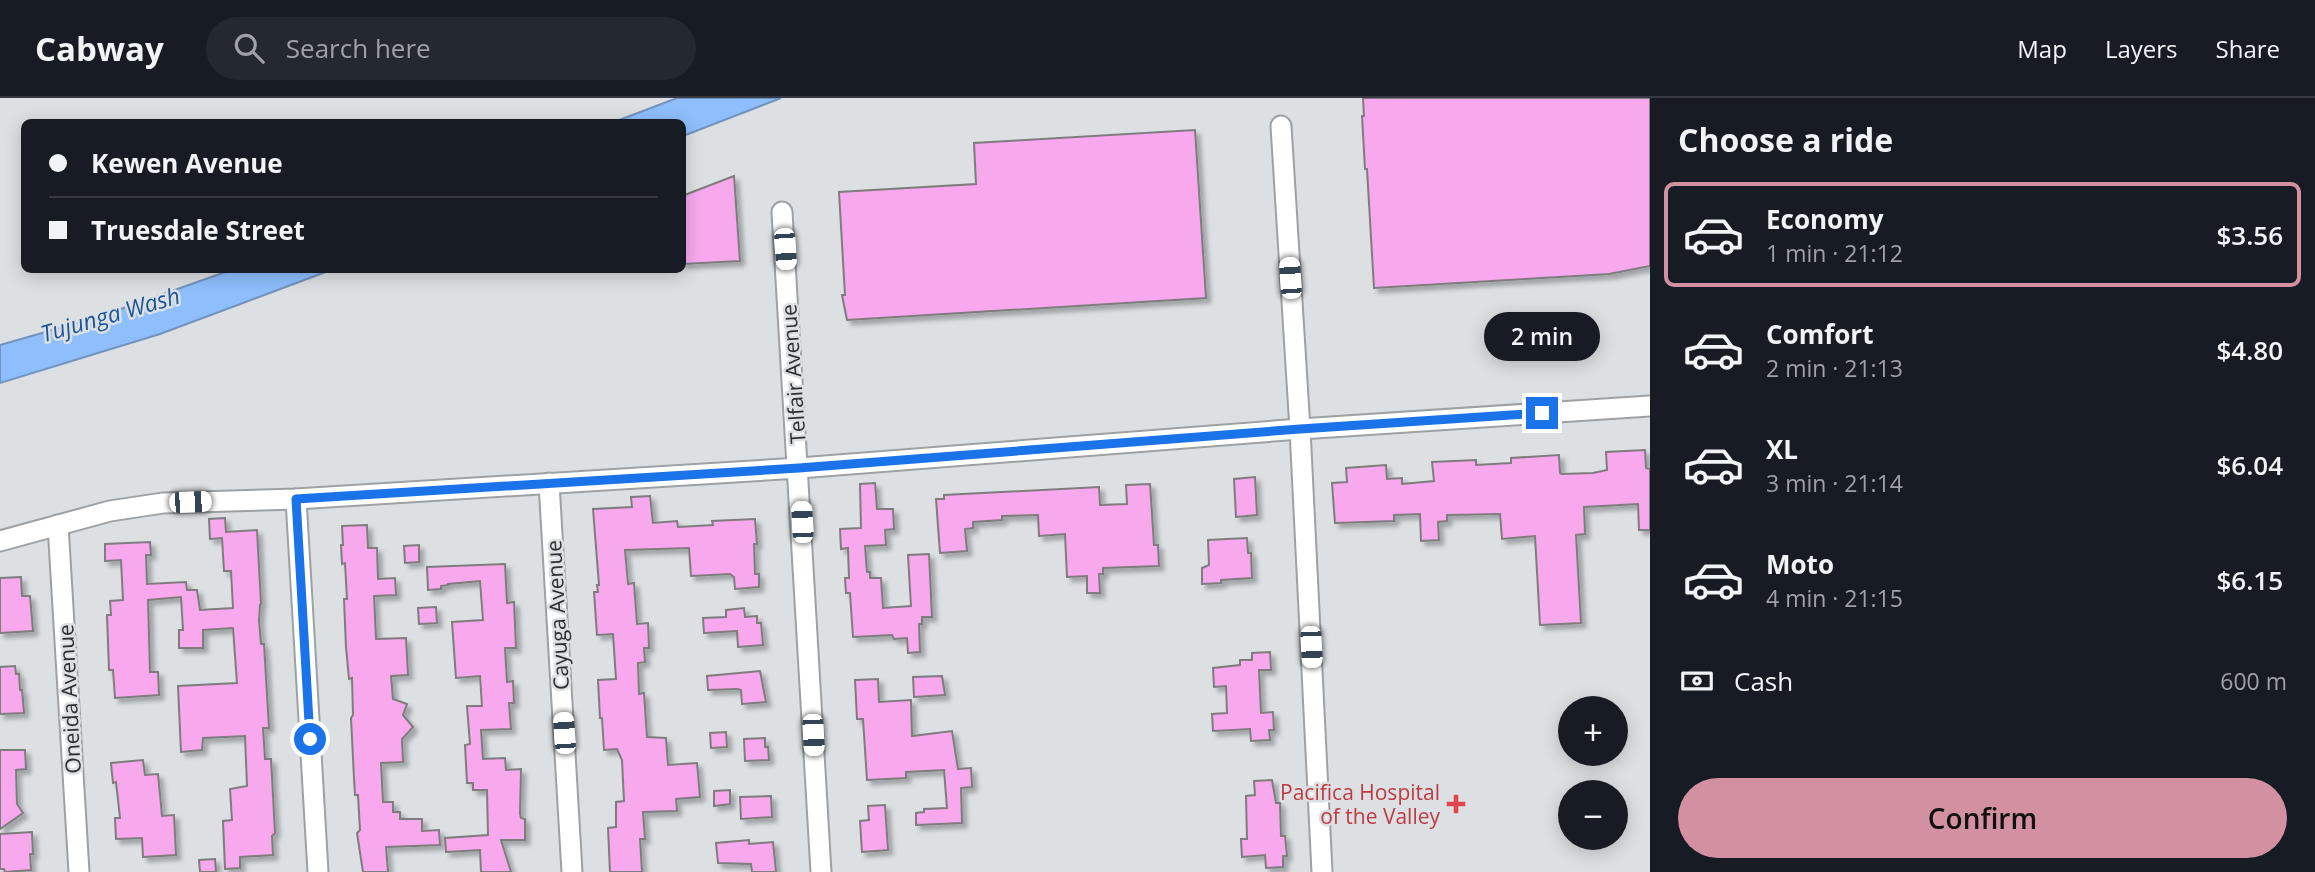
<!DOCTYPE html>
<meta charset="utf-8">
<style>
:root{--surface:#171b24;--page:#242831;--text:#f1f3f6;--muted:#9ea1a6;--line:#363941;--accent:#d290a0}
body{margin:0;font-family:"Open Sans",sans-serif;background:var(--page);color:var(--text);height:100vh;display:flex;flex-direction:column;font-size:26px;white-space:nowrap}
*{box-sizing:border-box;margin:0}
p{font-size:23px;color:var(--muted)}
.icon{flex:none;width:38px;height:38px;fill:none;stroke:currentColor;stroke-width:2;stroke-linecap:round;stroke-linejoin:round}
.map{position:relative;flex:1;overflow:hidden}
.sheet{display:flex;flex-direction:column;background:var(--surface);width:665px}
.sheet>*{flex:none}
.top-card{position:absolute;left:21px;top:21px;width:665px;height:154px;border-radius:10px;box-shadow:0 4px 18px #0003;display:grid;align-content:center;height:154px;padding:0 28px;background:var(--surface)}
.controls{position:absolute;left:1558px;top:598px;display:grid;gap:14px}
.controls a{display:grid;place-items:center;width:70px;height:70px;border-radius:50%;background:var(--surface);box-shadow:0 4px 18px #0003;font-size:35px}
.end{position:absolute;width:32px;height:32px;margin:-16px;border:9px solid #1a73e8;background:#fff;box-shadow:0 0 0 4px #fff}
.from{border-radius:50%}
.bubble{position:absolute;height:49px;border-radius:24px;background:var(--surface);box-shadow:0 4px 18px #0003;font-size:23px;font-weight:600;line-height:49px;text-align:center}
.car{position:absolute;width:21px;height:42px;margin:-21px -10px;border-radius:9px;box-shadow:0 0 5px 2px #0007;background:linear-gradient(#fff 24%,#345 0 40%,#fff 0 76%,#345 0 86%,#fff 0)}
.top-card b{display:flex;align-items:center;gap:24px;height:66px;font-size:26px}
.top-card b+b{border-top:2px solid var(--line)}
.top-card i{width:18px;height:18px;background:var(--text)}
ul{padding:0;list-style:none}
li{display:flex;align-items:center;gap:21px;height:105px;margin:0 14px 10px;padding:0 14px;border:4px solid transparent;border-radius:10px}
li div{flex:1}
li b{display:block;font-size:26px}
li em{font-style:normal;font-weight:600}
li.on{border-color:var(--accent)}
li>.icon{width:63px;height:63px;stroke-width:1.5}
h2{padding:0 28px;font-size:32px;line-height:84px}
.pay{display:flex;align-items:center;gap:18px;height:77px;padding:0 28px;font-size:26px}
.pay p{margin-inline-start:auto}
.primary-button{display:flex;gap:14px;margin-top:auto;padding:14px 28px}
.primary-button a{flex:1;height:80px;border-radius:42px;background:var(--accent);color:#111;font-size:28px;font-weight:600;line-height:80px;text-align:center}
header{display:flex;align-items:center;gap:42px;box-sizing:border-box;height:98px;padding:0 35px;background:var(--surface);border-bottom:2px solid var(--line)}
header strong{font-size:33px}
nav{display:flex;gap:38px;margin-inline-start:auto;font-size:24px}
.search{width:490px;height:63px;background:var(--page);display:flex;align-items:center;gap:18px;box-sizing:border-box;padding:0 24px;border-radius:38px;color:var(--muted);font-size:26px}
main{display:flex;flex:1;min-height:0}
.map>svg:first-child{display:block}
</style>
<header>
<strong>Cabway</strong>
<div class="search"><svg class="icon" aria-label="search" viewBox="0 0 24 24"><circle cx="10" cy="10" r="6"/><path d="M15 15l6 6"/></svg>Search here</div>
<nav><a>Map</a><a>Layers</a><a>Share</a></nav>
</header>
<main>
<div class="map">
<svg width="1650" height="774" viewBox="0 0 1650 774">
<defs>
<filter id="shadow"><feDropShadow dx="4.5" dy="4.5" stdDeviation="2" flood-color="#0004"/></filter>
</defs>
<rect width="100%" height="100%" fill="#dce0e3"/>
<g fill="#8ebffc" stroke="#7194be" stroke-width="2">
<path d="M 677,0 L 781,0 L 683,38 L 682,24 L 614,24 Z"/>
<path d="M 231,172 L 331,172 L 160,236 L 0,285 L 0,247 L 101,218 Z"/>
</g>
<g fill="#f8a9ee" stroke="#7f7c7e" stroke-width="2" filter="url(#shadow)">
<path d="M 1363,0 L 1650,0 L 1650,168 L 1609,176 L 1374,190 L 1367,71 L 1365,71 L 1362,18 L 1364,18 Z"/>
<path d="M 1195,32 L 1206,200 L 847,222 L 842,197 L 845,197 L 839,94 L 976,86 L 974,45 Z"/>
<path d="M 734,78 L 740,163 L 682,166 L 682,98 Z"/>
<path d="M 1645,352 L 1646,370 L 1650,371 L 1650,432 L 1639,432 L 1638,406 L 1584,409 L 1585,436 L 1576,437 L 1581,525 L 1540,527 L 1535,438 L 1502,441 L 1500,416 L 1447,417 L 1447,423 L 1438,424 L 1439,442 L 1421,443 L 1420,416 L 1394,417 L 1394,423 L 1335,425 L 1332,385 L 1347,384 L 1346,370 L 1386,367 L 1387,381 L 1402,380 L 1402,386 L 1434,383 L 1432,364 L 1476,362 L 1476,367 L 1511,365 L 1511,360 L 1559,357 L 1560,375 L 1562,376 L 1593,375 L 1607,372 L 1606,354 Z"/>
<path d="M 1255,379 L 1257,417 L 1236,419 L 1234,381 Z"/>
<path d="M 875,385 L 877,411 L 893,411 L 894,431 L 885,432 L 886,447 L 865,448 L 867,474 L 870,474 L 870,480 L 881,480 L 883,510 L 911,508 L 908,457 L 929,456 L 932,519 L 922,519 L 922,526 L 919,526 L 920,554 L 908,555 L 907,540 L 894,541 L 892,537 L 853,539 L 850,495 L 846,495 L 845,480 L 849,480 L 848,450 L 841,451 L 840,431 L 861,430 L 860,386 Z"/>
<path d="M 1150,386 L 1154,447 L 1158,447 L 1159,468 L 1103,470 L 1103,476 L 1099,476 L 1100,495 L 1087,495 L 1087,478 L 1067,479 L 1065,436 L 1039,438 L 1038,417 L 1002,418 L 1002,422 L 973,424 L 973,430 L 965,431 L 967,453 L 940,455 L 936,401 L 944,401 L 944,397 L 1099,389 L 1100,407 L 1127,406 L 1126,387 Z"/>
<path d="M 650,398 L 653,425 L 677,423 L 678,429 L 713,427 L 712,423 L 755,421 L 757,446 L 754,446 L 755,476 L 759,476 L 759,489 L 735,491 L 734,479 L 730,476 L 691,478 L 689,450 L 625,452 L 628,486 L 634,485 L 637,526 L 648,525 L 649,550 L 644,550 L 645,564 L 638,565 L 639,596 L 644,595 L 647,639 L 666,640 L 668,667 L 697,665 L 700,699 L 676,701 L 677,713 L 643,714 L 645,741 L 640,741 L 642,774 L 610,774 L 608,730 L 616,729 L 616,704 L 624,703 L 622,662 L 617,651 L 604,652 L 602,620 L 600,620 L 598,582 L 616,581 L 613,536 L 597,537 L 594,494 L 598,494 L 597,487 L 599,487 L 593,411 L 632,409 L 631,399 Z"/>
<path d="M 225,420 L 226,434 L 257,432 L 261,506 L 260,507 L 259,523 L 261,546 L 264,546 L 269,630 L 263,630 L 265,661 L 271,661 L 275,735 L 272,738 L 273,757 L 240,759 L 240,770 L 225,771 L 223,723 L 232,722 L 230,691 L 247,688 L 245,638 L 203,640 L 202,652 L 181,654 L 178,588 L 237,585 L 233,530 L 203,532 L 203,550 L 179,550 L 179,532 L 183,532 L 181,499 L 148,502 L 150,574 L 158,574 L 159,597 L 115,600 L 113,572 L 109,572 L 107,517 L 111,517 L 110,503 L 123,502 L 121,462 L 105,463 L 105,446 L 150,444 L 151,457 L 146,457 L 147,486 L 186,484 L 187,492 L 197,492 L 200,512 L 233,510 L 231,473 L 224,473 L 222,440 L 210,441 L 209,421 Z"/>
<path d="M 367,427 L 368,450 L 377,450 L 378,481 L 395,480 L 396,497 L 374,498 L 376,541 L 406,540 L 408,577 L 391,578 L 393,601 L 407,606 L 403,617 L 413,629 L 402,641 L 403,664 L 381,665 L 383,704 L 393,704 L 393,714 L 400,714 L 400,721 L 422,721 L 422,733 L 439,732 L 440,747 L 386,749 L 388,774 L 363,774 L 357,735 L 360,732 L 358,697 L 355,697 L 354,680 L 351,620 L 353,617 L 352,580 L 349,581 L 346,549 L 344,501 L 347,501 L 345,465 L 342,466 L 341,447 L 343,447 L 342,428 Z"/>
<path d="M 1247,440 L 1248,455 L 1251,455 L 1252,480 L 1221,482 L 1221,485 L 1202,486 L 1202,470 L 1209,467 L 1208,442 Z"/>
<path d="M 419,447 L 419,464 L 405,465 L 404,448 Z"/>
<path d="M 505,466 L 507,505 L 514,504 L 516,550 L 505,550 L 507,584 L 513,583 L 514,605 L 509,605 L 511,631 L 481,632 L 483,661 L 505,660 L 506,672 L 521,671 L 520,716 L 521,720 L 525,721 L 525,742 L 501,742 L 511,774 L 481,774 L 480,752 L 446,754 L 445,740 L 488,737 L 487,692 L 473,692 L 473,685 L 467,685 L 465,647 L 470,646 L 467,608 L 482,608 L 480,578 L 456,580 L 452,524 L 483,522 L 480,483 L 448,486 L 448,487 L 441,488 L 441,491 L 428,492 L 427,469 Z"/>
<path d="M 21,479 L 22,498 L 30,498 L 33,533 L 0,535 L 0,480 Z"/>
<path d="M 436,509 L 437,525 L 419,526 L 418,510 Z"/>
<path d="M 744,510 L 745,519 L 757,518 L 757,525 L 761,525 L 763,547 L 738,549 L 737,533 L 704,535 L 703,520 L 726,519 L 726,512 Z"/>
<path d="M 1270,554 L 1271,572 L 1259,572 L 1261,615 L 1273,614 L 1274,632 L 1269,632 L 1270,642 L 1251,643 L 1250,631 L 1213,633 L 1212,616 L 1227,615 L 1226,588 L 1214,589 L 1213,570 L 1240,567 L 1240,562 L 1252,562 L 1252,555 Z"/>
<path d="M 15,568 L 16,576 L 19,576 L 20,592 L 22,592 L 24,615 L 0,616 L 0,569 Z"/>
<path d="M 760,573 L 766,604 L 742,606 L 741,592 L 737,591 L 708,592 L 707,578 Z"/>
<path d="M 942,578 L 945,597 L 914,599 L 913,579 Z"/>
<path d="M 878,581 L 879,604 L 911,602 L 912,638 L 952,633 L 958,671 L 971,670 L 972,689 L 961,690 L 962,725 L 916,727 L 916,715 L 924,714 L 924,711 L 947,710 L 944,672 L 906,674 L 906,680 L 867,682 L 863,621 L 857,621 L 855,582 Z"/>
<path d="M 726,634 L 727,649 L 711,650 L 710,635 Z"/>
<path d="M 765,640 L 765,649 L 768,649 L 769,662 L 745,663 L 744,641 Z"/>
<path d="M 0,652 L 25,652 L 26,671 L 16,672 L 17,706 L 23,715 L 0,731 Z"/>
<path d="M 143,662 L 145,677 L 158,676 L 162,718 L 174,717 L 176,757 L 143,759 L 142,740 L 116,741 L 115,720 L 120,720 L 116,684 L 113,685 L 111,665 Z"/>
<path d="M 1272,682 L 1276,705 L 1280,705 L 1281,738 L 1285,738 L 1287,758 L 1283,758 L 1283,769 L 1266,770 L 1265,757 L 1242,759 L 1241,741 L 1247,741 L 1246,698 L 1255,697 L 1254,683 Z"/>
<path d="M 730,692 L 730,706 L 714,708 L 714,693 Z"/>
<path d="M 771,698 L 772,719 L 741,721 L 740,699 Z"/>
<path d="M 885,707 L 888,752 L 862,754 L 860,723 L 869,722 L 868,708 Z"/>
<path d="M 32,734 L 33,756 L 30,756 L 31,772 L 5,774 L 4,771 L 0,771 L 0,736 Z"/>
<path d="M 749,742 L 749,746 L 773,744 L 776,774 L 752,774 L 751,766 L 718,765 L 716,745 Z"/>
<path d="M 215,761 L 216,774 L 200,774 L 199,762 Z"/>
</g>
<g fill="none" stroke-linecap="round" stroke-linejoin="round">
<defs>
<g id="street">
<path d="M 1281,28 L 1300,331 L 1322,774"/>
<path d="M 782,114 L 821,774"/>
<path d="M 549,385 L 572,774"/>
<path d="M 296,401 L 318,774"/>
<path d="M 58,427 L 79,774"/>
<path d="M 0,443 L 110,413 L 163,405 L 296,401 L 799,370 L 1300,331 L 1650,308"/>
</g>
</defs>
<use href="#street" stroke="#9ea1a4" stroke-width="23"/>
<use href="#street" stroke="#fff" stroke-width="19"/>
</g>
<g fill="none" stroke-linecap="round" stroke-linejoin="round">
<path stroke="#1a73e8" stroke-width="9" d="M 310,641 L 296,401 L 799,370 L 1300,331 L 1542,315"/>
</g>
<path fill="#e0444e" stroke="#dce0e3" stroke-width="2.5" d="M1452.5 695.5h7v7h7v7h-7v7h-7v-7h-7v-7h7z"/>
<g text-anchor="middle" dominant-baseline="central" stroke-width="5" stroke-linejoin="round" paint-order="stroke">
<g font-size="21" fill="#2d2e2f" stroke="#dce0e3">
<text transform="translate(793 276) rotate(-94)">Telfair Avenue</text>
<text transform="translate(557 517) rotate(-93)">Cayuga Avenue</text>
<text transform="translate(69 601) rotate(-93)">Oneida Avenue</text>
</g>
<g font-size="21" fill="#be3a42" stroke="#dce0e3" text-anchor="end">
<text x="1440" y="694">Pacifica Hospital<tspan x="1440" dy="24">of the Valley</tspan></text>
</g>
<g font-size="23" font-style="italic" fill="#1b5699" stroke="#dce0e3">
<text transform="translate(110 216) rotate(-16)">Tujunga Wash</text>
</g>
</g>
</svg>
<div class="controls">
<a>+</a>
<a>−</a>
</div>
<i class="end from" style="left:310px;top:641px"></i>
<i class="end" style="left:1542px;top:315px"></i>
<div class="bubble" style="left:1484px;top:214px;width:116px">2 min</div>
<i class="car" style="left:785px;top:151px;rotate:176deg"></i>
<i class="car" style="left:1290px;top:180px;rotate:356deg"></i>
<i class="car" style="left:190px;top:404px;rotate:88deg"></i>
<i class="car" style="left:802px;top:424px;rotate:357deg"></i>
<i class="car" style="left:1311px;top:549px;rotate:177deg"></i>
<i class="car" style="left:564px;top:635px;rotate:356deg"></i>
<i class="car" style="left:813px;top:637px;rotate:177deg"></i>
<div class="top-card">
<b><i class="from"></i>Kewen Avenue</b>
<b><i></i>Truesdale Street</b>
</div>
</div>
<section class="sheet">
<h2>Choose a ride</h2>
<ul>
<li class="on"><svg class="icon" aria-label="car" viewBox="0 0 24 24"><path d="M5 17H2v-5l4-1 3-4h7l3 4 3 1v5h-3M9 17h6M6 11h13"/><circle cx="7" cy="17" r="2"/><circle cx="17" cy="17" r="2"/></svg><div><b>Economy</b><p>1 min · 21:12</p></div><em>$3.56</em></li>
<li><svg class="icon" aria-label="car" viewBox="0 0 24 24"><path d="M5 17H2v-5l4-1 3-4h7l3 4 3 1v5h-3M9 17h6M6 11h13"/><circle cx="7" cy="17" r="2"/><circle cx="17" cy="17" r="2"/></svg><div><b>Comfort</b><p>2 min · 21:13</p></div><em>$4.80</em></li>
<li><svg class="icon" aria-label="car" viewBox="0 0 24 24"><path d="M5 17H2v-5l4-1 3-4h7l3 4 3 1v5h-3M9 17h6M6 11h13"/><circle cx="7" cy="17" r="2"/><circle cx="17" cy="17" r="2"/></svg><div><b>XL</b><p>3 min · 21:14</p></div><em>$6.04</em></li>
<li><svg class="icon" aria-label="car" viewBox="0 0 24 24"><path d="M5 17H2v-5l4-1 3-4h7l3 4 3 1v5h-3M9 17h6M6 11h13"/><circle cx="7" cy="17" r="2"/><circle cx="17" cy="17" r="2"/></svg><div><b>Moto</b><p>4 min · 21:15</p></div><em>$6.15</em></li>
</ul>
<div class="pay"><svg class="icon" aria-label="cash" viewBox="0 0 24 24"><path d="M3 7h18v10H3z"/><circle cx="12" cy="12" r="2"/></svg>Cash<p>600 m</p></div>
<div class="primary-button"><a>Confirm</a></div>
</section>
</main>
